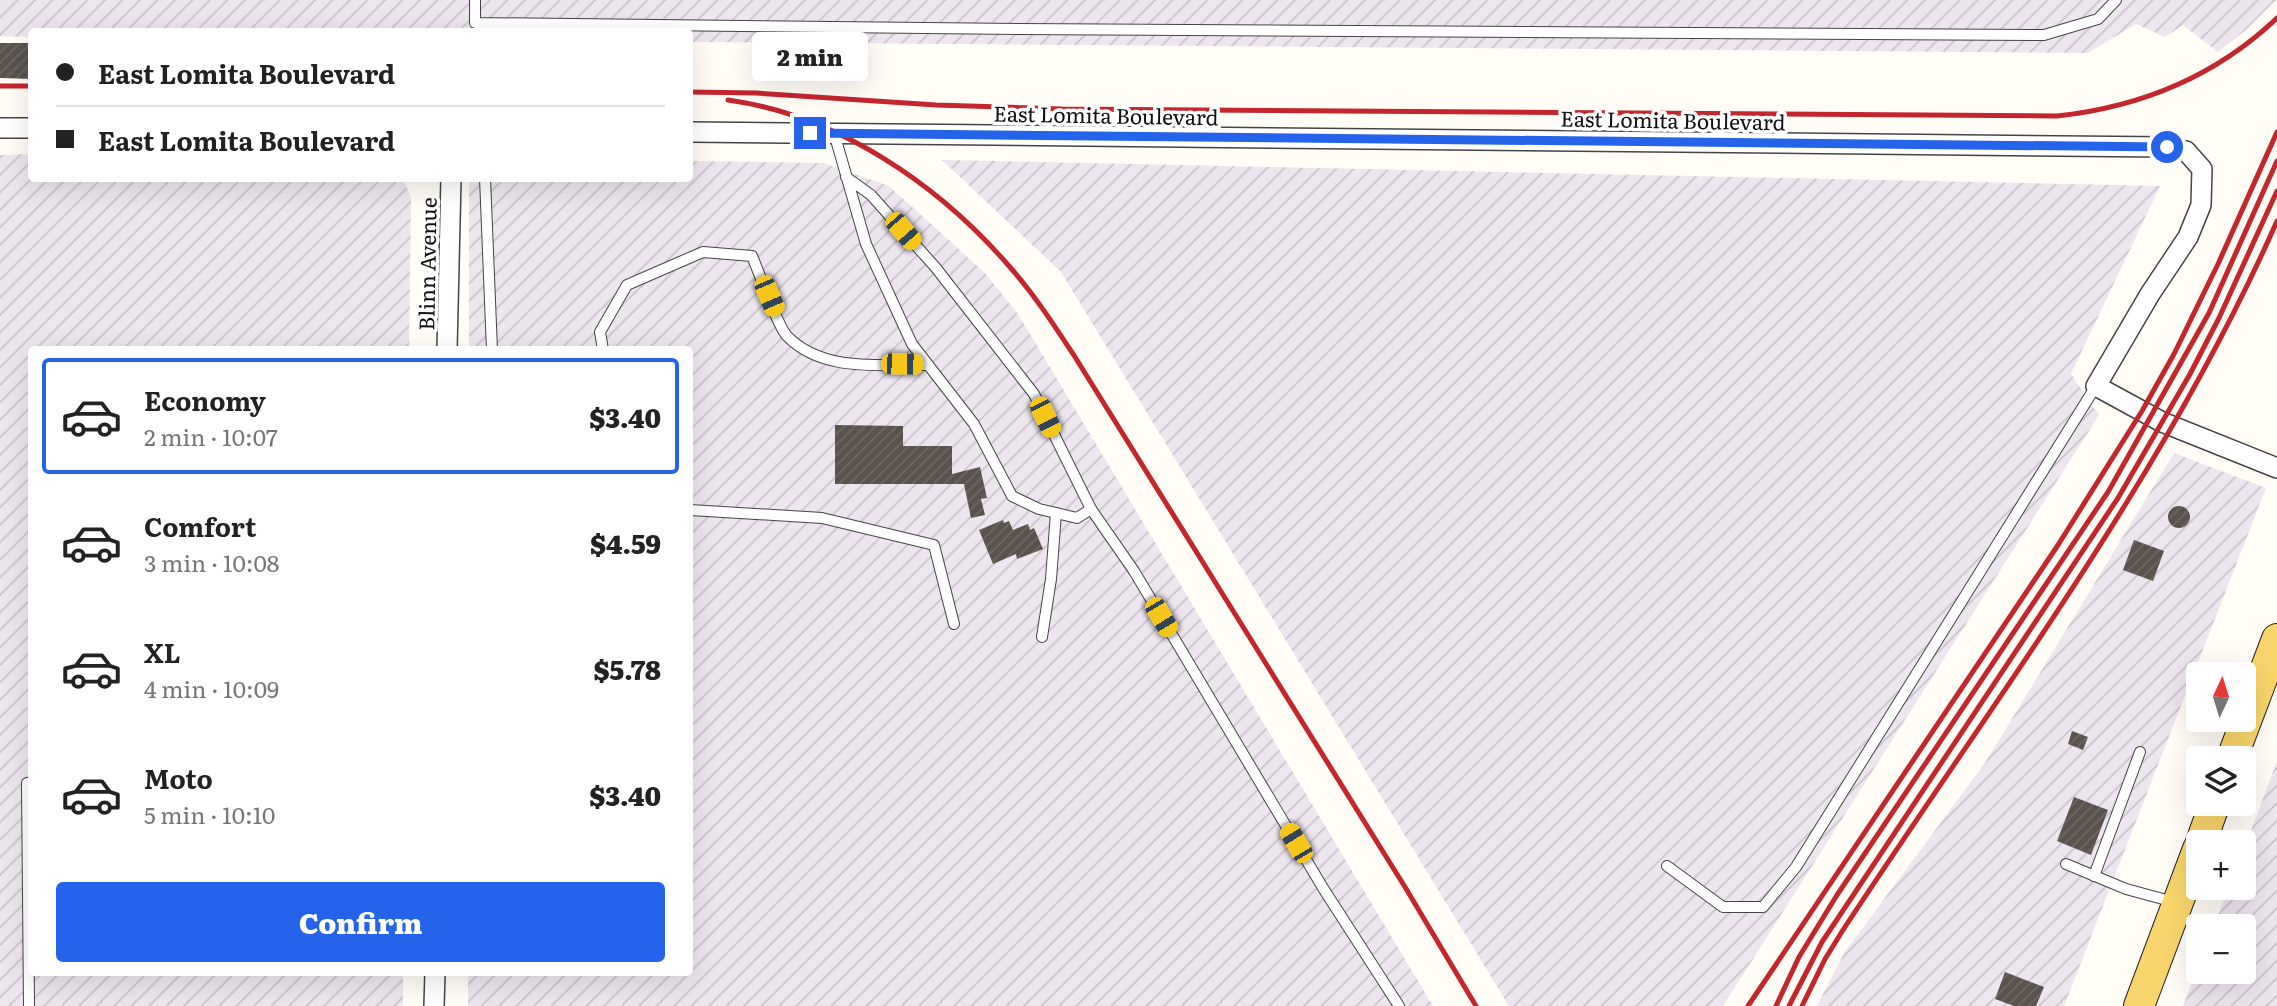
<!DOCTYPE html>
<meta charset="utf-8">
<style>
:root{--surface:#fff;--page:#f2f2f2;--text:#222;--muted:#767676;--line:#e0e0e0;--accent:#2563eb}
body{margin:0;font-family:Literata,serif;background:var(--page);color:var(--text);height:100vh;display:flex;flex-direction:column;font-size:26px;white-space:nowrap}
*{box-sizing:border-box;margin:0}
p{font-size:23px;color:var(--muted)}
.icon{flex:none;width:38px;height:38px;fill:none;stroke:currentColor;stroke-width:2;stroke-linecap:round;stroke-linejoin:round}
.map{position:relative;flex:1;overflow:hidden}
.side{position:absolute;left:28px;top:346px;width:665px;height:630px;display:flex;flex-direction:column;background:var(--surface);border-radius:7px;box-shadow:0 7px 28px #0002}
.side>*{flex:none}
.hud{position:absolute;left:28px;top:28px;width:665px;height:154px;border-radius:7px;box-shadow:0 7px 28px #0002;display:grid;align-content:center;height:154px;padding:0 28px;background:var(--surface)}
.needle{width:46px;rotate:4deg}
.controls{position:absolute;left:2186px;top:662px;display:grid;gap:14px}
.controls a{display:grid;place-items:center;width:70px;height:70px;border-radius:7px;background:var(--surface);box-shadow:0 7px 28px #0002;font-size:35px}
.end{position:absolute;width:32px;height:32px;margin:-16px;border:9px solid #2563eb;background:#fff;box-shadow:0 0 0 4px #fff}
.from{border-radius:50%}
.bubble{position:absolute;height:49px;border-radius:7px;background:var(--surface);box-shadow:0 7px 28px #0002;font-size:23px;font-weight:800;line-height:49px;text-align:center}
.car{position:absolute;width:21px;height:42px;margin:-21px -10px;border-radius:9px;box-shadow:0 0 5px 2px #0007;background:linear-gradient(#f5c518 24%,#345 0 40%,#f5c518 0 76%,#345 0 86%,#f5c518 0)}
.hud b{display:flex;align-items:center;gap:24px;height:66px;font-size:26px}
.hud b+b{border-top:2px solid var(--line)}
.hud i{width:18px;height:18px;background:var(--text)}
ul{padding:12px 0 0;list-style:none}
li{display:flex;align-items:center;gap:21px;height:116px;margin:0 14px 10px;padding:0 14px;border:4px solid transparent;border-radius:7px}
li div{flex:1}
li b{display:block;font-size:26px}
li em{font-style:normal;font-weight:800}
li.selected{border-color:var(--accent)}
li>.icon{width:63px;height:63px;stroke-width:1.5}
.action{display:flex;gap:14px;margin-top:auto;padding:14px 28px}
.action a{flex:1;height:80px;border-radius:7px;background:var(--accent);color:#fff;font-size:28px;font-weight:800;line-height:80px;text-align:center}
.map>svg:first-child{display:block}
</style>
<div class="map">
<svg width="2277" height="1006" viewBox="0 0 2277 1006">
<defs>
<pattern id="industrial-furrows" width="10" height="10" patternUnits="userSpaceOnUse" patternTransform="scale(1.75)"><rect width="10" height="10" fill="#eee6ef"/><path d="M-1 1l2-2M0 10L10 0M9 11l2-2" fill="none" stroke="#cbc4cc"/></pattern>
<pattern id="building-hatch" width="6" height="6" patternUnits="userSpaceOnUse" patternTransform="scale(1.75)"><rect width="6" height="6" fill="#5a524d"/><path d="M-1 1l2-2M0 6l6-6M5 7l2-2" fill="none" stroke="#6d6662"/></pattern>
</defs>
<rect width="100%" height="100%" fill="#fffdf5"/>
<g fill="url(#industrial-furrows)">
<path d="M 0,0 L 2276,0 L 2246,30 L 2218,52 L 2183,25 L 2165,37 L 2136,24 L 2088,53 L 690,42 L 690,32 L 32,32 L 31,37 L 0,36 Z"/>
<path d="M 31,154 L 32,178 L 403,179 L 411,198 L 409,350 L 32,350 L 32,973 L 403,973 L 403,1006 L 0,1006 L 0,155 Z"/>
<path d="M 942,160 L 2160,186 L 2071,374 L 2099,415 L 1723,1006 L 1509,1006 L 1061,272 Z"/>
<path d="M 690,161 L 823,163 L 889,186 L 984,272 L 1018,314 L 1433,1006 L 468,1006 L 468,973 L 690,973 L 690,350 L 469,350 L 469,179 L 690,178 Z"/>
<path d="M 2174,453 L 2266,488 L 2064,1006 L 1817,1006 L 1844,953 L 1985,763 Z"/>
<path d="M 2277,761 L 2277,1006 L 2183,1006 L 2198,967 L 2198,971 L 2244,971 L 2244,926 L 2214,926 L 2229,887 L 2244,887 L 2244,849 Z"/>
</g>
<g fill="url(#building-hatch)">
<path d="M 0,43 L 32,43 L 32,79 L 0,78 Z"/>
<path d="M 835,425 L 903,426 L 903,446 L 952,446 L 952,474 L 980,467 L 987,498 L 981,499 L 985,515 L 971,518 L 964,484 L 835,484 Z"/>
<circle cx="2179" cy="517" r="11"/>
<path d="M 1003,520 L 1004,523 L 1009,521 L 1013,530 L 1028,524 L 1030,530 L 1034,528 L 1043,549 L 1017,559 L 1016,554 L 993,564 L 979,530 Z"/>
<path d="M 2134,540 L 2164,551 L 2153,581 L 2123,570 Z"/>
<path d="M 2072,731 L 2088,737 L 2083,750 L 2068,744 Z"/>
<path d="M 2074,797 L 2108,810 L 2091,855 L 2057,841 Z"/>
<path d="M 2005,972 L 2044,987 L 2036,1006 L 2014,1006 L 1995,999 Z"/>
</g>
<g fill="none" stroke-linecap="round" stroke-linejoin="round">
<defs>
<g id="lane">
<path d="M 475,0 L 475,23 L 1018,29 L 2044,35 L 2098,19 L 2116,0"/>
<path d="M 834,133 L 866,244 L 912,344 L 974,424 L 1012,496 L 1039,509 L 1077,518 L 1091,509 L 1034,394 L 936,268 L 871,195 L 846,177"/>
<path d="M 485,178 L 492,350"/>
<path d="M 603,350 L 600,332 L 627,285 L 703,252 L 752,256 C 759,272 778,327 787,336 C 823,373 881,364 927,365"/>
<path d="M 1091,509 L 1134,571 L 1323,888 L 1399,1006"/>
<path d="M 690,510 L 822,518 L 934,545 L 954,624"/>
<path d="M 1042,637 L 1051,579 L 1056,513"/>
<path d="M 27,783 L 29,1006"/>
<path d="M 2066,864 L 2126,889 L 2174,902"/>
<path d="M 1667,866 L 1723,907 L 1763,907 L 1796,867 L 2096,386"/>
<path d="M 2094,876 L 2140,752"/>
</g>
<g id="street">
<path d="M 0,128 L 32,128"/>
<path d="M 690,132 L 2167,147 L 2186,151 L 2202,169 L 2201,205 L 2188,237 L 2150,294 L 2096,386 L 2162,422 L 2277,468"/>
<path d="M 447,350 L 451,178"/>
<path d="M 434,1006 L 435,973"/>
</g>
<g id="primary">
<path d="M 2232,758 L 2277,639"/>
<path d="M 2201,842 L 2215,803"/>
<path d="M 2139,1006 L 2198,849"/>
</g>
</defs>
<use href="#lane" stroke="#444" stroke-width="12"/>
<use href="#street" stroke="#444" stroke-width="22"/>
<use href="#primary" stroke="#222" stroke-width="32"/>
<use href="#lane" stroke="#fff" stroke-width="10"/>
<use href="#street" stroke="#fff" stroke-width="19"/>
<use href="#primary" stroke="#f9d66b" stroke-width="30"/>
<g stroke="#c4262e" stroke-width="5">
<path d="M 0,86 L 32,86"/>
<path d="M 690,92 L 756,93 L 936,105 L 1062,109 L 2057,116 C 2140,107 2216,76 2277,18"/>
<path d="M 728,100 C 837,115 938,184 1009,266 C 1034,294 1054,325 1075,357 L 1405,887 L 1476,1006"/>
<path d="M 1748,1006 L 2058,545 L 2142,411 L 2174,354 L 2218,264 L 2277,132"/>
<path d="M 1776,1006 L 1799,957 L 1837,895 L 2108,492 L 2209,313 L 2277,161"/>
<path d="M 1789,1006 L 1822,942 L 2118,498 L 2190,374 L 2219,318 L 2277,191"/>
<path d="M 1802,1006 L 1825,959 L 1843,930 C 1995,698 2165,476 2277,221"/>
</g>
</g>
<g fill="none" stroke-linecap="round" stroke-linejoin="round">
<path stroke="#2563eb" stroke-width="9" d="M 810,133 L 2167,147"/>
</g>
<g text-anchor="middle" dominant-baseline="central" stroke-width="7" stroke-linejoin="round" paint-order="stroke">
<g font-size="21" fill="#111" stroke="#fff">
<text transform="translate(1106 114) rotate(1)">East Lomita Boulevard</text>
<text transform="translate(1673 119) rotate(1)">East Lomita Boulevard</text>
<text transform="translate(426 264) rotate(-89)">Blinn Avenue</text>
</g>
</g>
</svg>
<div class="controls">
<a><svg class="needle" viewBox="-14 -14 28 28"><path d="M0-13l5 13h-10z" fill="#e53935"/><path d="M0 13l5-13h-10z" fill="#767676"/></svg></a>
<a><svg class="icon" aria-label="layers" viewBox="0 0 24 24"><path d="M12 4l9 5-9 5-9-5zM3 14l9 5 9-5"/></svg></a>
<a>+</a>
<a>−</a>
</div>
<i class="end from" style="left:2167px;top:147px"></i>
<i class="end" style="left:810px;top:133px"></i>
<div class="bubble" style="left:752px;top:32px;width:116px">2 min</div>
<i class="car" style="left:903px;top:231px;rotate:139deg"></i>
<i class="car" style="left:769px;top:296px;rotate:157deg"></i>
<i class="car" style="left:902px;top:364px;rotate:91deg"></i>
<i class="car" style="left:1045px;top:417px;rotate:154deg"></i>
<i class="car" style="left:1161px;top:617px;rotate:149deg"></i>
<i class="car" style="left:1296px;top:843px;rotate:329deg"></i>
<div class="hud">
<b><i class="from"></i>East Lomita Boulevard</b>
<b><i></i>East Lomita Boulevard</b>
</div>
<section class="side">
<ul>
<li class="selected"><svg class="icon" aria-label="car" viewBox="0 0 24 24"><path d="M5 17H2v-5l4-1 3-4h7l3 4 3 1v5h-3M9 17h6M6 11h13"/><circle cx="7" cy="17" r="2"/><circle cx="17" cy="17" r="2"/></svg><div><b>Economy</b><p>2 min · 10:07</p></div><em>$3.40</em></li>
<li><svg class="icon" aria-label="car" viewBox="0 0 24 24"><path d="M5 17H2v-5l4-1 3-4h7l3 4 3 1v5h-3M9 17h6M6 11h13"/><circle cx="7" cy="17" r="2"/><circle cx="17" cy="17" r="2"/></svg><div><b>Comfort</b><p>3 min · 10:08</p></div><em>$4.59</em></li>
<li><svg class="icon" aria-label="car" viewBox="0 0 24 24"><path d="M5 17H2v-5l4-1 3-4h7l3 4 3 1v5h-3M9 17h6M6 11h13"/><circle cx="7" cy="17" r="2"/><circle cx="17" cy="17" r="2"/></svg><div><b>XL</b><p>4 min · 10:09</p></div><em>$5.78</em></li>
<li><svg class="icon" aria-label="car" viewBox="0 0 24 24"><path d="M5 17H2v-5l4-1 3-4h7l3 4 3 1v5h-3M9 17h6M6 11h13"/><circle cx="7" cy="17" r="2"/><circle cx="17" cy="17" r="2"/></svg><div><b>Moto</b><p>5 min · 10:10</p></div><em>$3.40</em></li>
</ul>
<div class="action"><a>Confirm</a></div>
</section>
</div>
